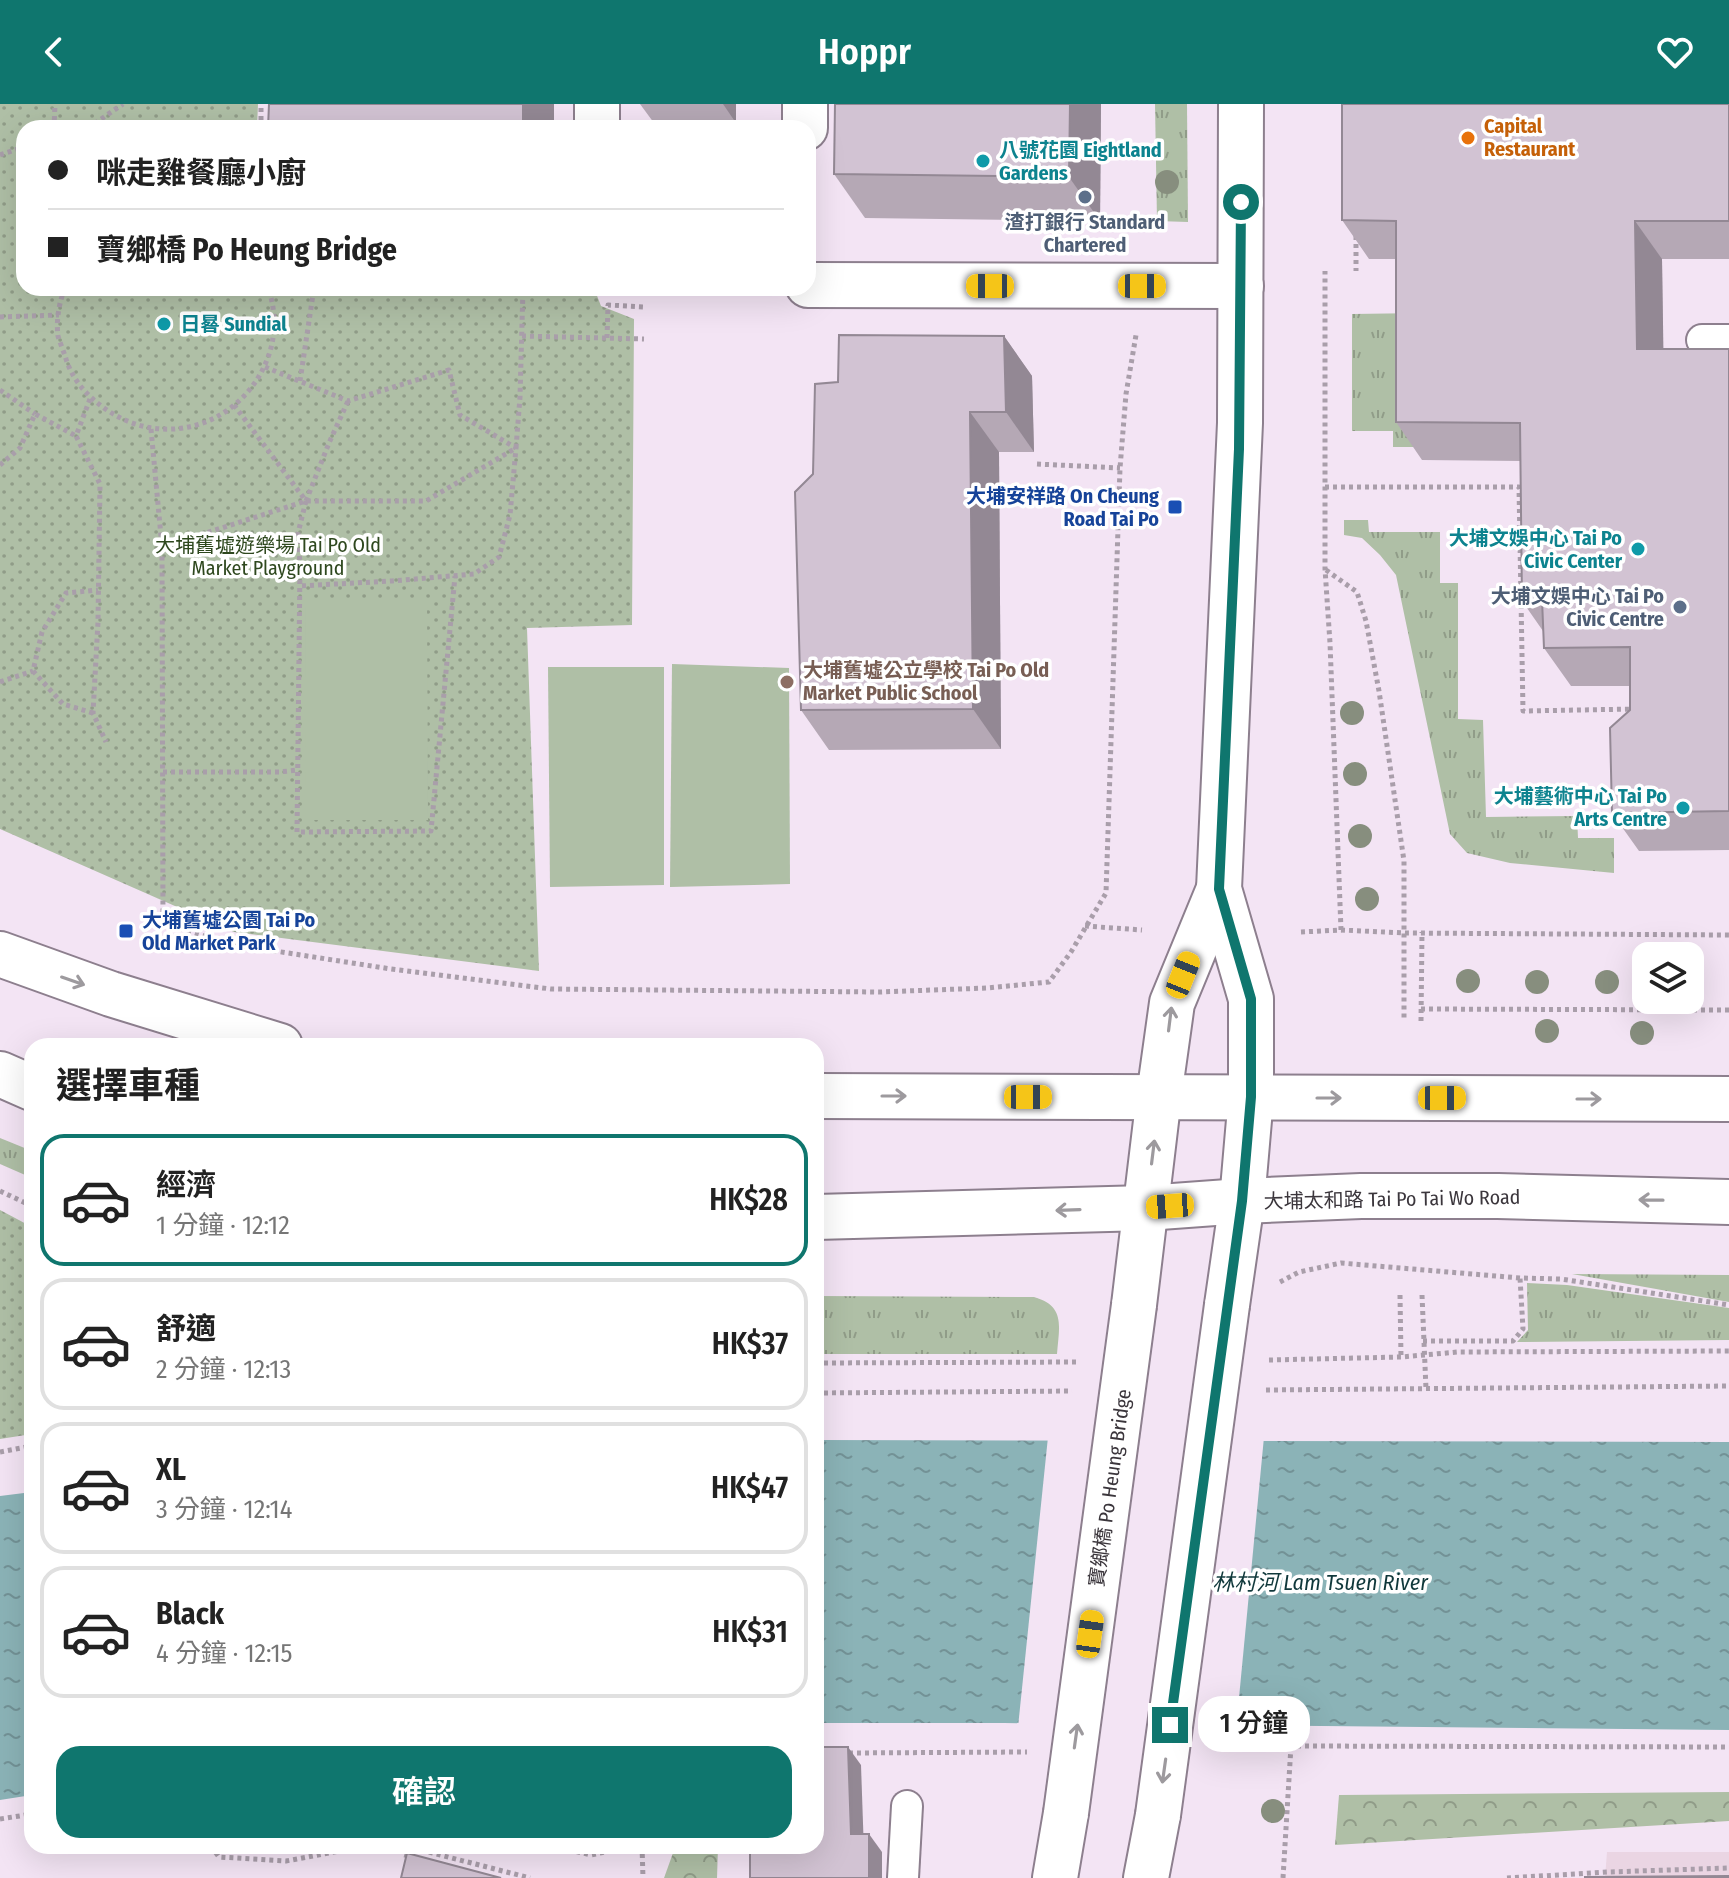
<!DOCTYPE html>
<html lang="zh-TW">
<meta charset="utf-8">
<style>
:root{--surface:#fff;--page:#f2f2f2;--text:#222;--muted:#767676;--line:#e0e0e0;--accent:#0f766e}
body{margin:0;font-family:"Fira Sans Condensed","Noto Sans TC",sans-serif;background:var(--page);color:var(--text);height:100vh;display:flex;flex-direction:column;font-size:30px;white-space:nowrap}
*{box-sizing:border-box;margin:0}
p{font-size:26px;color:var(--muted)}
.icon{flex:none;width:44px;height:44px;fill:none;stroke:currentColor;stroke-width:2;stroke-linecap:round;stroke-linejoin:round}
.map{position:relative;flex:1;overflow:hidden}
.side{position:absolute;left:24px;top:934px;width:800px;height:816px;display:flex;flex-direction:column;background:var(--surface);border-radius:24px;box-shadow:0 8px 32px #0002}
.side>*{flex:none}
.guide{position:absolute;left:16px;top:16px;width:800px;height:176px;border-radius:24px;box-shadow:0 8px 32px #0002;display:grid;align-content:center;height:176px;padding:0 32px;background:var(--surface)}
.controls{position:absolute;left:1632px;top:838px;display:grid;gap:16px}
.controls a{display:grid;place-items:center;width:72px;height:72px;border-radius:16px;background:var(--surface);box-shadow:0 8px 32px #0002;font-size:40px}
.end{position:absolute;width:36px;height:36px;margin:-18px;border:10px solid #0f766e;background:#fff;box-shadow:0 0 0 4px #fff}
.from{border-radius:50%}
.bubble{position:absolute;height:56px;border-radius:24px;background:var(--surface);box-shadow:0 8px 32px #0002;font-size:26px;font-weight:600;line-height:56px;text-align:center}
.car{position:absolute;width:24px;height:48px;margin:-24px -12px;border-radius:10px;box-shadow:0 0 6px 2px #0007;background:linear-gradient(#f5c518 24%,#345 0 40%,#f5c518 0 76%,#345 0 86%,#f5c518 0)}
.guide b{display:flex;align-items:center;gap:28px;height:76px;font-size:30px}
.guide b+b{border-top:2px solid var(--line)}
.guide i{width:20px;height:20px;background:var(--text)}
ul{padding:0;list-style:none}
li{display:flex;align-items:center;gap:24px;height:132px;margin:0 16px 12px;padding:0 16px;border:4px solid var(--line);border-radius:24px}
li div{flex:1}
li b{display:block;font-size:30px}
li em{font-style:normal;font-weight:600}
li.current{border-color:var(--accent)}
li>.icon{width:72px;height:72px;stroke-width:1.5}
h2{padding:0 32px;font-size:36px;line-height:96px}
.primary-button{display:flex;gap:16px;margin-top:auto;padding:16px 32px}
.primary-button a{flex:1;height:92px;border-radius:24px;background:var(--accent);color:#fff;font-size:32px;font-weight:600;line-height:92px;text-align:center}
header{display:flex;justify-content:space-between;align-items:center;height:104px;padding:0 32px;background:var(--accent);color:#fff;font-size:36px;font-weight:600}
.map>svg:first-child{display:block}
</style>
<header><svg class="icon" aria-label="back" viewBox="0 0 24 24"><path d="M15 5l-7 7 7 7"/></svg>Hoppr<svg class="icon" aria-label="heart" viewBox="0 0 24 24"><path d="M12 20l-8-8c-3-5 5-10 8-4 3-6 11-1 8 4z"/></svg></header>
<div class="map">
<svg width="1729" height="1774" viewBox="0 0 1729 1774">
<defs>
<pattern id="grass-tufts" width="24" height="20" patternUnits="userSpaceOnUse" patternTransform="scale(2)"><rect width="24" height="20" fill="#afbfa6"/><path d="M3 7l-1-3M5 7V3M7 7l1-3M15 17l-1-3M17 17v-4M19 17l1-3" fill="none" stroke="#909c88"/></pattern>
<pattern id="forest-crowns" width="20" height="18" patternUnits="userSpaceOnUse" patternTransform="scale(2)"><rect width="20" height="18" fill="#afbfa6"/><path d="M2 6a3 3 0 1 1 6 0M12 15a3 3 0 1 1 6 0" fill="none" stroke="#909c88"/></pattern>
<pattern id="park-dots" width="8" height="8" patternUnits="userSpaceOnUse" patternTransform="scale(2)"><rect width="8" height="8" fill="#afbfa6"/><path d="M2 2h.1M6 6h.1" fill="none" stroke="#909c88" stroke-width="1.8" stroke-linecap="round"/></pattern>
<pattern id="water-ripples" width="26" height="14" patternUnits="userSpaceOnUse" patternTransform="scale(2)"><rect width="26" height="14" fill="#8bb3b7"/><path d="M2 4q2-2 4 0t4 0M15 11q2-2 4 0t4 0" fill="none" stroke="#739296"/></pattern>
</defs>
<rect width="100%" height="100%" fill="#f3e4f4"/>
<path fill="#ead5e3" d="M 1607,1748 L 1729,1748 L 1729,1774 L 1605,1774 Z"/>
<g fill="url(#grass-tufts)">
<path d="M 1155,0 L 1187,0 L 1188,118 L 1157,117 Z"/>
<path d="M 1422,209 L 1422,343 L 1393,343 L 1393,327 L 1352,327 L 1352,210 Z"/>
<path d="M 1344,416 L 1368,416 L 1369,428 L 1440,428 L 1440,479 L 1458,479 L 1458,615 L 1483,616 L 1486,713 L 1577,712 L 1578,734 L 1614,734 L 1614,769 L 1510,759 L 1467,749 L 1450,730 L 1396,471 L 1380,451 L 1362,434 L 1344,431 Z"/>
<path d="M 0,1034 L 32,1047 L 32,1074 L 0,1060 Z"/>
<path d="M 1572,1170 L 1729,1171 L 1729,1198 Z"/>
<path d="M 1527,1179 L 1567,1181 L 1729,1204 L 1729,1236 L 1517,1238 L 1528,1226 Z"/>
<path d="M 816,1192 L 1034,1193 C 1066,1202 1059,1223 1057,1250 L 816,1250 Z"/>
</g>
<g fill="url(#forest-crowns)">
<path d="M 1729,1688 L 1729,1717 L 1335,1741 L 1339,1691 Z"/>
<path d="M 700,1742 L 718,1742 L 717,1774 L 664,1774 L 673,1749 Z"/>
</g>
<g fill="url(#park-dots)">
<path d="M 0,0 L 258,0 L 257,24 L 24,24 L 24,184 L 594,184 L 601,202 L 634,215 L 632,521 L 527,524 L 539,867 L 234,828 L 0,725 Z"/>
<path d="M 0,1106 L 32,1123 L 32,1330 L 0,1335 Z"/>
</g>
<g fill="#afbfa6">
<path d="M 305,497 L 427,497 L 428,716 L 306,716 Z"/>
<path d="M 672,560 L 789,564 L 790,780 L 670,783 Z"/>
<path d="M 548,563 L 664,563 L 664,781 L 550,783 Z"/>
</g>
<g fill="url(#water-ripples)">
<path d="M 816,1336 L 1729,1338 L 1729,1626 L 1004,1619 L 816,1619 Z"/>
<path d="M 32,1388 L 32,1691 L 0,1696 L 0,1392 Z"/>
</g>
<path fill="#f3e4f4" d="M 1048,1333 L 1264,1333 L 1236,1625 L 1018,1623 Z"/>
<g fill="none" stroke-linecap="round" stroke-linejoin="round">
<defs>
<g id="service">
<path d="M 1702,236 L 1729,236"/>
<path d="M 903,1774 L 907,1702"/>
</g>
<g id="minor">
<path d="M 805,0 L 805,24"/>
<path d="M 597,24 L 597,0"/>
<path d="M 808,181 L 1241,182"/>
</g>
<g id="tertiary">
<path d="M 1241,0 L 1240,319 L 1219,785 L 1251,895 L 1251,993"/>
<path d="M 1159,992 L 1172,899 L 1219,785"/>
</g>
<g id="secondary">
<path d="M 1134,1201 L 1159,992"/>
<path d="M 1227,1201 L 1242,1097 L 1251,993"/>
<path d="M 1055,1774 L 1066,1709"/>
<path d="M 1146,1774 L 1158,1711"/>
</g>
<g id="primary">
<path d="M 0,850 L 111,890 L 280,942"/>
<path d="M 0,970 L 32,984"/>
<path d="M 816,992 L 1729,995"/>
<path d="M 816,1113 L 1146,1104 L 1242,1097 L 1361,1092 L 1498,1092 L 1729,1098"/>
</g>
</defs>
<use href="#service" stroke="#8d7f8e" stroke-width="34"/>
<use href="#minor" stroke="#8d7f8e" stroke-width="48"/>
<use href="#tertiary" stroke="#8d7f8e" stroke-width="48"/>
<use href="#secondary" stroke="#8d7f8e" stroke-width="48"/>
<use href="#primary" stroke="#8d7f8e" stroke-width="48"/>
<g stroke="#a99eaa" stroke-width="5" stroke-dasharray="4 4" stroke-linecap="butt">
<path d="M 54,24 L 55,0"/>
<path d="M 88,24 L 123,0"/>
<path d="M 261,24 L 261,0"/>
<path d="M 0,51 L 24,43"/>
<path d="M 1356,132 L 1356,167"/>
<path d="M 65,184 C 59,198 56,217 58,232 C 60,239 64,248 66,255 C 73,277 88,293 107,306 C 170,349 251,316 271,244 C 276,224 275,203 268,184"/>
<path d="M 0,213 L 59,211"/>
<path d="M 522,232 L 644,235"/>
<path d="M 607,234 L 608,201 L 645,203"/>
<path d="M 265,263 L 348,297 L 449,266 L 460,311 L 516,344 L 510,411 L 499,453 L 474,470 L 392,477 L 299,482"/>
<path d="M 300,277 L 314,184"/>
<path d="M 0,286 L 35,310"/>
<path d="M 90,295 L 76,332 L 100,380 L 98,518 L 93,609 L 106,638"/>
<path d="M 234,301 L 306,397 L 298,429 L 300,461 L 297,728 L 431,727 L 455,472"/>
<path d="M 151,325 L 162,443 L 163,819 L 230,840 L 391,865 L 551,885 L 879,888 L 987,884 L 1049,878 L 1071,848 L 1106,789 L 1120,364 L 1126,290 L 1136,231"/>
<path d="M 1037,360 L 1120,364"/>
<path d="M 0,361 L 20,344 L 35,310 L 76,332"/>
<path d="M 1325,383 L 1519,383 L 1523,607 L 1636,605"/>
<path d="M 306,397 L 329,339 L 348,297"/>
<path d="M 162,443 L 306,397 L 426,397 L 516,344 L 520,293 L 523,184"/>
<path d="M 1326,466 L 1357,488 L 1366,517 L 1379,587 L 1404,757 L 1404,915"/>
<path d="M 0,578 L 33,567"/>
<path d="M 93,609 L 63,600 L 33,567 L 42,528 L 66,489 L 98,486"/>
<path d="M 163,668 L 279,668 L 298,666"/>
<path d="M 1085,822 L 1142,826"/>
<path d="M 1341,826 L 1405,829 L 1729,831"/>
<path d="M 1301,828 L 1341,826 L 1330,539 L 1325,465 L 1325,167"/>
<path d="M 1421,905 L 1729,906"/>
<path d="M 1421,917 L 1422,828"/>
<path d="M 0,1087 L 32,1102"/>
<path d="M 1280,1178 L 1299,1168 L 1341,1159 L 1520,1174 L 1561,1175 L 1729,1201"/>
<path d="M 1400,1191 L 1401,1253"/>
<path d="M 1422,1191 L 1426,1285"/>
<path d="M 1423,1237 L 1513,1237 L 1523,1225 L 1520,1174"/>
<path d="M 1269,1256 L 1401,1253 L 1458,1248 L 1729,1247"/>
<path d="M 816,1259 L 1079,1258"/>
<path d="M 1266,1286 L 1729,1282"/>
<path d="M 816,1289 L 1072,1287"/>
<path d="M 0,1348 L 32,1342"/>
<path d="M 1217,1643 L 1291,1642 L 1729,1643"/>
<path d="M 849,1649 L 1027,1648"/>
<path d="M 0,1715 L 32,1710"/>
<path d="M 211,1742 L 219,1753 L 286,1757 L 340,1747 L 346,1742"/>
<path d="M 553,1742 L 591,1751 L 634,1742"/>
<path d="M 642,1742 L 643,1774"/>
<path d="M 406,1754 L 409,1743 L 530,1774"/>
<path d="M 1283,1774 L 1291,1642"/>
<path d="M 1507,1774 L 1608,1768 L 1729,1764"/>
</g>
<use href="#service" stroke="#fff" stroke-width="30"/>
<use href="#minor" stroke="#fff" stroke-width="44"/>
<use href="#tertiary" stroke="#fff" stroke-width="44"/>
<use href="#secondary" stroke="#fff" stroke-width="44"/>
<use href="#primary" stroke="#fff" stroke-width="44"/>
<defs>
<g id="secondary-bridge">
<path d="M 1066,1709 L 1134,1201"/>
<path d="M 1158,1711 L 1227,1201"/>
</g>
</defs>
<use href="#secondary-bridge" stroke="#8d7f8e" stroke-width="48" stroke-linecap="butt"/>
<use href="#secondary-bridge" stroke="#fff" stroke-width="44"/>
</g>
<g fill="#878e7e">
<circle cx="1167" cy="78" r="12"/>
<circle cx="1352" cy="609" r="12"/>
<circle cx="1355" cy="670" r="12"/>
<circle cx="1360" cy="732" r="12"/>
<circle cx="1367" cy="795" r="12"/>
<circle cx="1468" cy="877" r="12"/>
<circle cx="1537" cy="878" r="12"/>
<circle cx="1607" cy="878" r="12"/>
<circle cx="1547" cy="927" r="12"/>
<circle cx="1642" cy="929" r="12"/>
<circle cx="1273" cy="1707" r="12"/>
</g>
<g fill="#b5a8b5">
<path d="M 640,0 L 736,0 L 736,19 L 654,19 Z"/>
<path d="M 835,0 L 1101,0 L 1100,117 L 865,114 L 834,70 Z"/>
<path d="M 1729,0 L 1729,155 L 1662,155 L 1663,245 L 1729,245 L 1729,746 L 1639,747 L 1612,709 L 1630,606 L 1630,582 L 1571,582 L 1544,544 L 1543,527 L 1522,497 L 1521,357 L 1422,356 L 1396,318 L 1396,155 L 1369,155 L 1342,116 Z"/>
<path d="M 1004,232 L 1032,272 L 1034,348 L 999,348 L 1001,645 L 829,646 L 801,606 L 813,370 L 838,278 Z"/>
</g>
<g fill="#938894">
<rect x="523" y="0" width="31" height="24"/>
<path d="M 723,0 L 736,0 L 736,19 Z"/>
<path d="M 1070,0 L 1101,0 L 1100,117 L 1069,73 Z"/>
<path d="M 1635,117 L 1662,155 L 1664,284 L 1637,245 Z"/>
<path d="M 1004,232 L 1032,272 L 1034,348 L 1006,308 Z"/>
<path d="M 970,308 L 999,348 L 1001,645 L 973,605 Z"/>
<path d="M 848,1643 L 861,1661 L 864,1748 L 851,1730 Z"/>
<path d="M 869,1730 L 882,1748 L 882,1774 L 869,1774 Z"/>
</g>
<g fill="#d2c3d3" stroke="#938894" stroke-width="2">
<path d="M 269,0 L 523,0 L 523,24 L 268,24 Z"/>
<path d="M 835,0 L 1070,0 L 1069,73 L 834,70 Z"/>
<path d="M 1342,0 L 1729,0 L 1729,117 L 1635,117 L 1637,245 L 1729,245 L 1729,707 L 1612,709 L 1610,624 L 1630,606 L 1630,543 L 1544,544 L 1542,495 L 1522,497 L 1520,319 L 1396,318 L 1396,117 L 1342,116 Z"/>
<path d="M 839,231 L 1004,232 L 1006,308 L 970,308 L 973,605 L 801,606 L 795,388 L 813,370 L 815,280 L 838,278 Z"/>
<path d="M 816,1643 L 848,1643 L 851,1730 L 869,1730 L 869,1774 L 750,1774 L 750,1742 L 816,1742 Z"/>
<path d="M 407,1749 L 501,1774 L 401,1774 Z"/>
<path d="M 1729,1772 L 1729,1774 L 1584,1773 Z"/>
</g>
<defs><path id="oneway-shaft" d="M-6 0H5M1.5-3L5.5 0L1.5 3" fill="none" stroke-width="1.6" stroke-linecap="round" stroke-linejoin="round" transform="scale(2)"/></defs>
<g stroke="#9d9a9e">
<use href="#oneway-shaft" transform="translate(73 877) rotate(19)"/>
<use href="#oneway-shaft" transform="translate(1170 915) rotate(-83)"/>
<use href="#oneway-shaft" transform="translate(894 992)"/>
<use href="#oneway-shaft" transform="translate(1329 994)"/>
<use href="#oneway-shaft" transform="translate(1589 995)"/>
<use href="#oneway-shaft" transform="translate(1153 1048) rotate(-83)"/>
<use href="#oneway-shaft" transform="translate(1651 1096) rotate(-179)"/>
<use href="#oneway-shaft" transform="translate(1068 1106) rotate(178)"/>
<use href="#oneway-shaft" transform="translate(1076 1632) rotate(-82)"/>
<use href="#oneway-shaft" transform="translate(1164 1667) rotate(98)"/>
</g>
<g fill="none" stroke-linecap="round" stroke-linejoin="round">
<path stroke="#0f766e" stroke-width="10" d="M 1170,1621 L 1242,1097 L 1251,993 L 1251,895 L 1219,785 L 1239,345 L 1241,98"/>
</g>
<circle fill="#e8710a" stroke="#fff" stroke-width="3" cx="1468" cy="34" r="8"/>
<g fill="#0f9aa8" stroke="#fff" stroke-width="3">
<circle cx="983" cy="57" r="8"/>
<circle cx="164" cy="220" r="8"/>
<circle cx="1638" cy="445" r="8"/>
<circle cx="1683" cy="704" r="8"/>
</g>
<g fill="#5c6f8a" stroke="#fff" stroke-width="3">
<circle cx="1085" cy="93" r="8"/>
<circle cx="1680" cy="503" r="8"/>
</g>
<g fill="#1a4fb4" stroke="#fff" stroke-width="3">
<rect x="1167" y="395" width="16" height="16" rx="4"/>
<rect x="118" y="819" width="16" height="16" rx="4"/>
</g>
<circle fill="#8d6e63" stroke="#fff" stroke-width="3" cx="787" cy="578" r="8"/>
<g text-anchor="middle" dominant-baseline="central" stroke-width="7" stroke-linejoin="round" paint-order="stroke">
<g font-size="20" font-weight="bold" fill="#c56008" stroke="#fff" text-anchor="start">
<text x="1484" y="22">Capital<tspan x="1484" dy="23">Restaurant</tspan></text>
</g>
<g font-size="20" font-weight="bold" fill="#0d838f" stroke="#fff" text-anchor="start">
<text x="999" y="46">八號花園 Eightland<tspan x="999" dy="23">Gardens</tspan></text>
<text x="180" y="220">日晷 Sundial</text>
<text x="1622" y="434" text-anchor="end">大埔文娛中心 Tai Po<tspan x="1622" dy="23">Civic Center</tspan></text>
<text x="1667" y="692" text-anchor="end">大埔藝術中心 Tai Po<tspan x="1667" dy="23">Arts Centre</tspan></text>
</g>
<g font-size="20" font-weight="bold" fill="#4e5e75" stroke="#fff">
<text x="1085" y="118">渣打銀行 Standard<tspan x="1085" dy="23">Chartered</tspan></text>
<text x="1664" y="492" text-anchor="end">大埔文娛中心 Tai Po<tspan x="1664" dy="23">Civic Centre</tspan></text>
</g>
<g font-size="20" font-weight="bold" fill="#164399" stroke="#fff" text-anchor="end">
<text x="1159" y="392">大埔安祥路 On Cheung<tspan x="1159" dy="23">Road Tai Po</tspan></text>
<text x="142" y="816" text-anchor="start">大埔舊墟公園 Tai Po<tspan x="142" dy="23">Old Market Park</tspan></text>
</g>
<g font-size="20" fill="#2e481e" stroke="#fff">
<text x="268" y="441">大埔舊墟遊樂場 Tai Po Old<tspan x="268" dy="23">Market Playground</tspan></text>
</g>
<g font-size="20" font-weight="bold" fill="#785e54" stroke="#fff" text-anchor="start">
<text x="803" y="566">大埔舊墟公立學校 Tai Po Old<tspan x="803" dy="23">Market Public School</tspan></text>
</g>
<g font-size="20" fill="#3b363c" stroke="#fff">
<text transform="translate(1392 1095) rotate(-1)">大埔太和路 Tai Po Tai Wo Road</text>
<text transform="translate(1110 1384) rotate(-82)">寶鄉橋 Po Heung Bridge</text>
</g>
<g font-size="22" font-style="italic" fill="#10383b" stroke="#fff">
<text x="1320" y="1478">林村河 Lam Tsuen River</text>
</g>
</g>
</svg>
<div class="controls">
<a><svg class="icon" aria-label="layers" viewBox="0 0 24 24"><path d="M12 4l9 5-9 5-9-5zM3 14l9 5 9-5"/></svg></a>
</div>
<i class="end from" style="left:1241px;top:98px"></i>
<i class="end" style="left:1170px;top:1621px"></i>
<div class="bubble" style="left:1198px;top:1592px;width:112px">1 分鐘</div>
<i class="car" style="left:990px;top:182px;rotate:270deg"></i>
<i class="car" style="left:1142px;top:182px;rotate:90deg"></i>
<i class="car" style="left:1183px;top:871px;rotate:22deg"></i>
<i class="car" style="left:1028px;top:993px;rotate:90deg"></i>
<i class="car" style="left:1442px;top:994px;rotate:90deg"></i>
<i class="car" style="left:1170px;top:1102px;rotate:266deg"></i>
<i class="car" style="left:1090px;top:1530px;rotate:8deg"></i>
<div class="guide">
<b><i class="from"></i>咪走雞餐廳小廚</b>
<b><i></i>寶鄉橋 Po Heung Bridge</b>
</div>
<section class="side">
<h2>選擇車種</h2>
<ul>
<li class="current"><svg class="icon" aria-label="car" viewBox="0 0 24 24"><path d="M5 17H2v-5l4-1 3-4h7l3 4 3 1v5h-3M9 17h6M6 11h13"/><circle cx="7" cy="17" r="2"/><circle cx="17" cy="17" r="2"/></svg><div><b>經濟</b><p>1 分鐘 · 12:12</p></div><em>HK$28</em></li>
<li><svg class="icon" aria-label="car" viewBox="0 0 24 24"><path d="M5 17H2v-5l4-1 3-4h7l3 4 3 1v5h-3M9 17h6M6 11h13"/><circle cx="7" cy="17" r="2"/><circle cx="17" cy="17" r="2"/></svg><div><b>舒適</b><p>2 分鐘 · 12:13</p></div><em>HK$37</em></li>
<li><svg class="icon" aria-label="car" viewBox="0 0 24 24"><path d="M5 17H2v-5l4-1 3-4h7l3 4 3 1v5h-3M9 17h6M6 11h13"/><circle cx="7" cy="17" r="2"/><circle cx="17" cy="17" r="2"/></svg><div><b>XL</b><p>3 分鐘 · 12:14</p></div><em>HK$47</em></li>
<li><svg class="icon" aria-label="car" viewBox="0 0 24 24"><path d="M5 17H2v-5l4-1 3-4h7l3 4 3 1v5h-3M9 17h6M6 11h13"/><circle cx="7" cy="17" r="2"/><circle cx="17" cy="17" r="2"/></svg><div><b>Black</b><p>4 分鐘 · 12:15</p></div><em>HK$31</em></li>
</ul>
<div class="primary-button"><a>確認</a></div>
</section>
</div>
